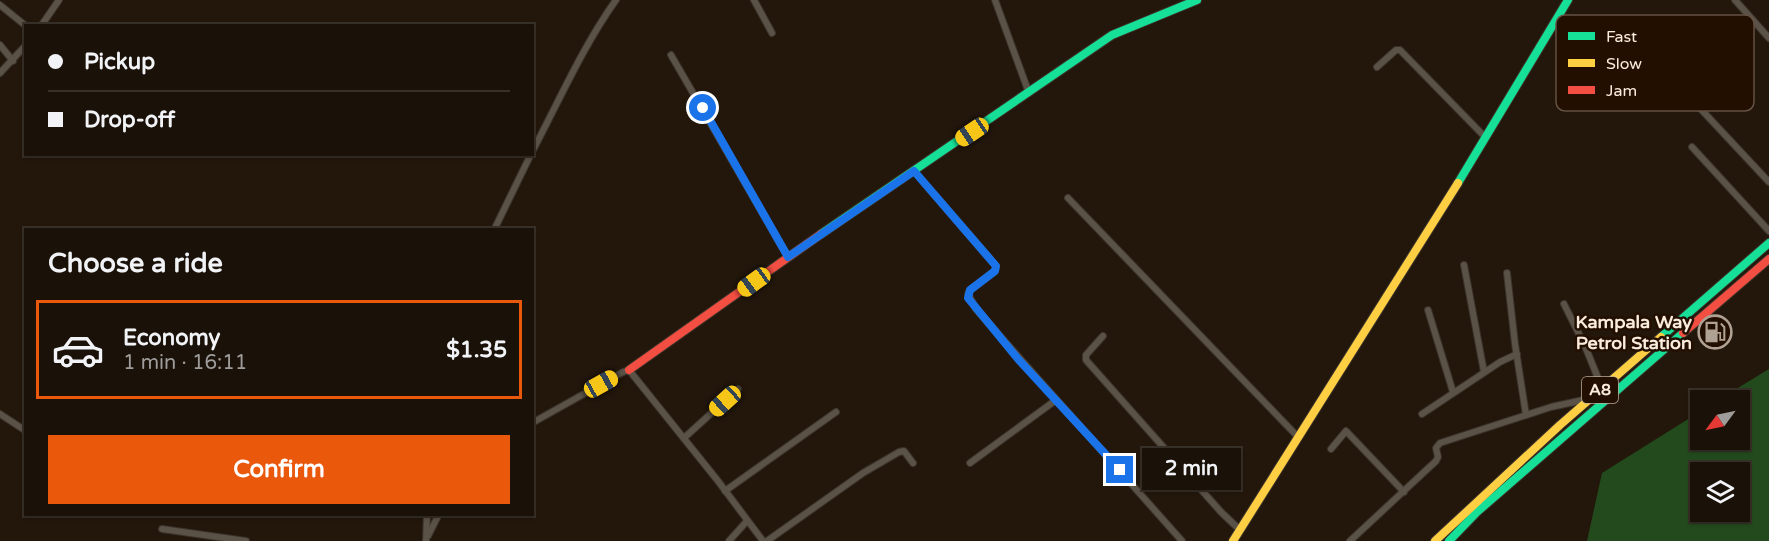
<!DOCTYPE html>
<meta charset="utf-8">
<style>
:root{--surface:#1a1108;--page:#271f16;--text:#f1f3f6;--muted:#9f9d9c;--line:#383129;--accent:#ea580c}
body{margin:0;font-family:"Varela Round",sans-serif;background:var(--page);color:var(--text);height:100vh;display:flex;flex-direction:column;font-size:22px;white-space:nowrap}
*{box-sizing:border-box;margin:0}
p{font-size:20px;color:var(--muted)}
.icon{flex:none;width:33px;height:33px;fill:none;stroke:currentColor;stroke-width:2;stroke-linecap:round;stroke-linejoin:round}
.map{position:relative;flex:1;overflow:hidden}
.drawer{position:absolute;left:24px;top:228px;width:510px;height:288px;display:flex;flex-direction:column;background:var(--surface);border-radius:0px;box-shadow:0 2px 4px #0004,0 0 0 2px var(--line)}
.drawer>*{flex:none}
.banner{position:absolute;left:24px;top:24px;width:510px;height:132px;border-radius:0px;box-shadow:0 2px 4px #0004,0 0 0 2px var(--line);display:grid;align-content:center;height:132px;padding:0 24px;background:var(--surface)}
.needle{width:39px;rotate:237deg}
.controls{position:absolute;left:1690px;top:390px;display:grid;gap:12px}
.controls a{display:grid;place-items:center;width:60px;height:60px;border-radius:0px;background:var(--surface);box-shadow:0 2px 4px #0004,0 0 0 2px var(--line);font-size:30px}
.end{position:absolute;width:27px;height:27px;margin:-14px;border:8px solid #1a73e8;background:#fff;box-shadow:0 0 0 3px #fff}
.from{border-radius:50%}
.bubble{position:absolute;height:42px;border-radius:0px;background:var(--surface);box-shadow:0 2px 4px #0004,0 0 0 2px var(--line);font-size:20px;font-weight:800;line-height:42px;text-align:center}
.car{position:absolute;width:18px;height:36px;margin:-18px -9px;border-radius:8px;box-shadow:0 0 4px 2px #0007;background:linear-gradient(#f5c518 24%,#345 0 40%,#f5c518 0 76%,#345 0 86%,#f5c518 0)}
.banner b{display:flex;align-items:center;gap:21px;height:57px;font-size:22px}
.banner b+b{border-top:2px solid var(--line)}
.banner i{width:15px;height:15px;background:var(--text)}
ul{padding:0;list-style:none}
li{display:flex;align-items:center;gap:18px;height:99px;margin:0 12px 9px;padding:0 12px;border:3px solid transparent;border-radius:0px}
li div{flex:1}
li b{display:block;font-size:22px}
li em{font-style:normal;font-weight:800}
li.selected{border-color:var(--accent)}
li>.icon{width:54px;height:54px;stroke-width:1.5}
h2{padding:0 24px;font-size:27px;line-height:72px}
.primary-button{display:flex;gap:12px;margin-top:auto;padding:12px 24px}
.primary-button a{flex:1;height:69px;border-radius:0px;background:var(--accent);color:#fff;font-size:24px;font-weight:800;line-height:69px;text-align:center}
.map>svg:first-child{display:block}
</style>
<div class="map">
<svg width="1769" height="541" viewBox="0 0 1769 541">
<rect width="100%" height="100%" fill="#23170b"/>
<path fill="#224a1c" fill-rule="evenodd" d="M 1769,369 L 1769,541 L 1587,541 L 1602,473 L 1701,411 L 1701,440 L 1740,440 L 1740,400 L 1718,400 ZM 1701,472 L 1740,472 L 1740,512 L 1701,512 Z"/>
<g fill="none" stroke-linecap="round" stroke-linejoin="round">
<defs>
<g id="street">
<path d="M 754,0 L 772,33"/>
<path d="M 995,0 L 1029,93"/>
<path d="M 1735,0 L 1769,38"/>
<path d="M 0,5 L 26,26"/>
<path d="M 41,26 L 59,0"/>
<path d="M 0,45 L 13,61"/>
<path d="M 671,55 L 788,257"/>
<path d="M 1377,67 L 1396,50 L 1400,50 L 1485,137"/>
<path d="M 0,73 L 26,45"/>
<path d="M 1683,90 L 1769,182"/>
<path d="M 1692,147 L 1769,231"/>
<path d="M 532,152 C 559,101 583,46 616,0"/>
<path d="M 914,171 L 996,266 L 995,271 L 970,290 L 968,294 L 976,309 L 1182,541"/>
<path d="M 1068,198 L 1298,437"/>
<path d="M 494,230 L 531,154"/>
<path d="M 1464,265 L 1484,372"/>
<path d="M 1507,273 L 1515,344 L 1526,415"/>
<path d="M 1564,304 L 1585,346 L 1602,388"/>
<path d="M 1428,310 L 1453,392"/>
<path d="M 1103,336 L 1086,355 L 1086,360 L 1221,512 L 1240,530"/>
<path d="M 0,414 L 26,431"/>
<path d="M 1422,414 L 1500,362 L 1517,354"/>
<path d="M 532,423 L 623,372 L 629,370 L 718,481 L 763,541"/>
<path d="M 684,438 L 738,389"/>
<path d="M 1331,449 L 1346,431 L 1404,492"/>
<path d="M 970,463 L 1056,400"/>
<path d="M 725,491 L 836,412"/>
<path d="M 162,529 L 246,541"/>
<path d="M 428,536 L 439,514"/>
<path d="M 426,541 L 427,514"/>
<path d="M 729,541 L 747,521"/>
<path d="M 767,541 L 863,473 L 899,452 L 904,451 L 913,463"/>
<path d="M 1350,541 L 1436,461 L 1438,457 L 1436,448 L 1440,443 L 1551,407 L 1588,399"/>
</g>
<g id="fast">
<path d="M 1458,183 L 1568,0"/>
<path d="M 821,234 L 1112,35 L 1197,0"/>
<path d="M 1661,337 L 1769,243"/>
<path d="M 1449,541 L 1477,512 L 1683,333"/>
</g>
<g id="slow">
<path d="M 1233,541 L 1458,183"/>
<path d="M 1435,541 L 1560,425 L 1661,337"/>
</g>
<g id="jam">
<path d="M 1683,333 L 1769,259"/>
<path d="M 629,370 L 821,234"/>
</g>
</defs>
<use href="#street" stroke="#3b332a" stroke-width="8"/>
<use href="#fast" stroke="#3b332a" stroke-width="10"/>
<use href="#slow" stroke="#3b332a" stroke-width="10"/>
<use href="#jam" stroke="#3b332a" stroke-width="10"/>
<use href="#street" stroke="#5a5147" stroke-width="6"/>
<use href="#fast" stroke="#16e098" stroke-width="8"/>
<use href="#slow" stroke="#ffcf43" stroke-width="8"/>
<use href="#jam" stroke="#f24e42" stroke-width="8"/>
</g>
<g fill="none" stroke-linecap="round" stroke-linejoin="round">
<path stroke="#1a73e8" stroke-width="8" d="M 703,108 L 788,257 L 914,171 L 996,266 L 995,271 L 970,290 L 968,298 L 1018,359 L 1120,470"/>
</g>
<defs>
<symbol id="fuel-ring" viewBox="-11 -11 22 22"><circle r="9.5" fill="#230f00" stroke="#afa294" stroke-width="1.5"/><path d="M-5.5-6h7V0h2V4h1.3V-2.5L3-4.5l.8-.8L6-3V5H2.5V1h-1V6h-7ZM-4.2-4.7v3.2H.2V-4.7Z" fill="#afa294"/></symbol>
</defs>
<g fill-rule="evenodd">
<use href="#fuel-ring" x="1696" y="313" width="38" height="38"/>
</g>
<g text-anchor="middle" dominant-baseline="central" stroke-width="5" stroke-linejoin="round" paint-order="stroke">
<rect fill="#230f00" stroke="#baaa9b" stroke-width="1.5" x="1582" y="377" width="36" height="26" rx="4.5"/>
<g font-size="16" font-weight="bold" fill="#fbedde">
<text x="1600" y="390">A8</text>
</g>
<g font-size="18" font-weight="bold" fill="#fbedde" stroke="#230f00" text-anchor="end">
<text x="1692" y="322">Kampala Way<tspan x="1692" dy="21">Petrol Station</tspan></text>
</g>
</g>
<rect x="1556" y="15" width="198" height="96" rx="9" fill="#230f00" stroke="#645243" stroke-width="1.5"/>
<rect x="1568" y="32" width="27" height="8" fill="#16e098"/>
<rect x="1568" y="59" width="27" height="8" fill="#ffcf43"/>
<rect x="1568" y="86" width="27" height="8" fill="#f24e42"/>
<g font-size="16" fill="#fbedde">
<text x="1606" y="42">Fast</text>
<text x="1606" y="69">Slow</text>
<text x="1606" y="96">Jam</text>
</g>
</svg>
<div class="controls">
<a><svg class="needle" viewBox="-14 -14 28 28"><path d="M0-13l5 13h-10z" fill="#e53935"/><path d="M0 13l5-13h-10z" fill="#9f9d9c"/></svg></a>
<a><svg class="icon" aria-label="layers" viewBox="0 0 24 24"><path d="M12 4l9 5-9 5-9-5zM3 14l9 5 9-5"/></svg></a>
</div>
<i class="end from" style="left:703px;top:108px"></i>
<i class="end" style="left:1120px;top:470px"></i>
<div class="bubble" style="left:1142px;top:448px;width:99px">2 min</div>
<i class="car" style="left:972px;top:132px;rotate:236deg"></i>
<i class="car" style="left:754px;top:282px;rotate:234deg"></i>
<i class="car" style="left:601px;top:384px;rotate:61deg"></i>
<i class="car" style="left:725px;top:401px;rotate:228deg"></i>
<div class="banner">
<b><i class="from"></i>Pickup</b>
<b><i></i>Drop-off</b>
</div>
<section class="drawer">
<h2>Choose a ride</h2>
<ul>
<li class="selected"><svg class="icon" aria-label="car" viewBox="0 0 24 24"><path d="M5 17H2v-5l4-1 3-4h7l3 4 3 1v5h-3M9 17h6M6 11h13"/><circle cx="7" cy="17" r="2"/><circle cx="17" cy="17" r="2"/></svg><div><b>Economy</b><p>1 min · 16:11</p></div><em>$1.35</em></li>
</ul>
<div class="primary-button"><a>Confirm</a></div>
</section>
</div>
